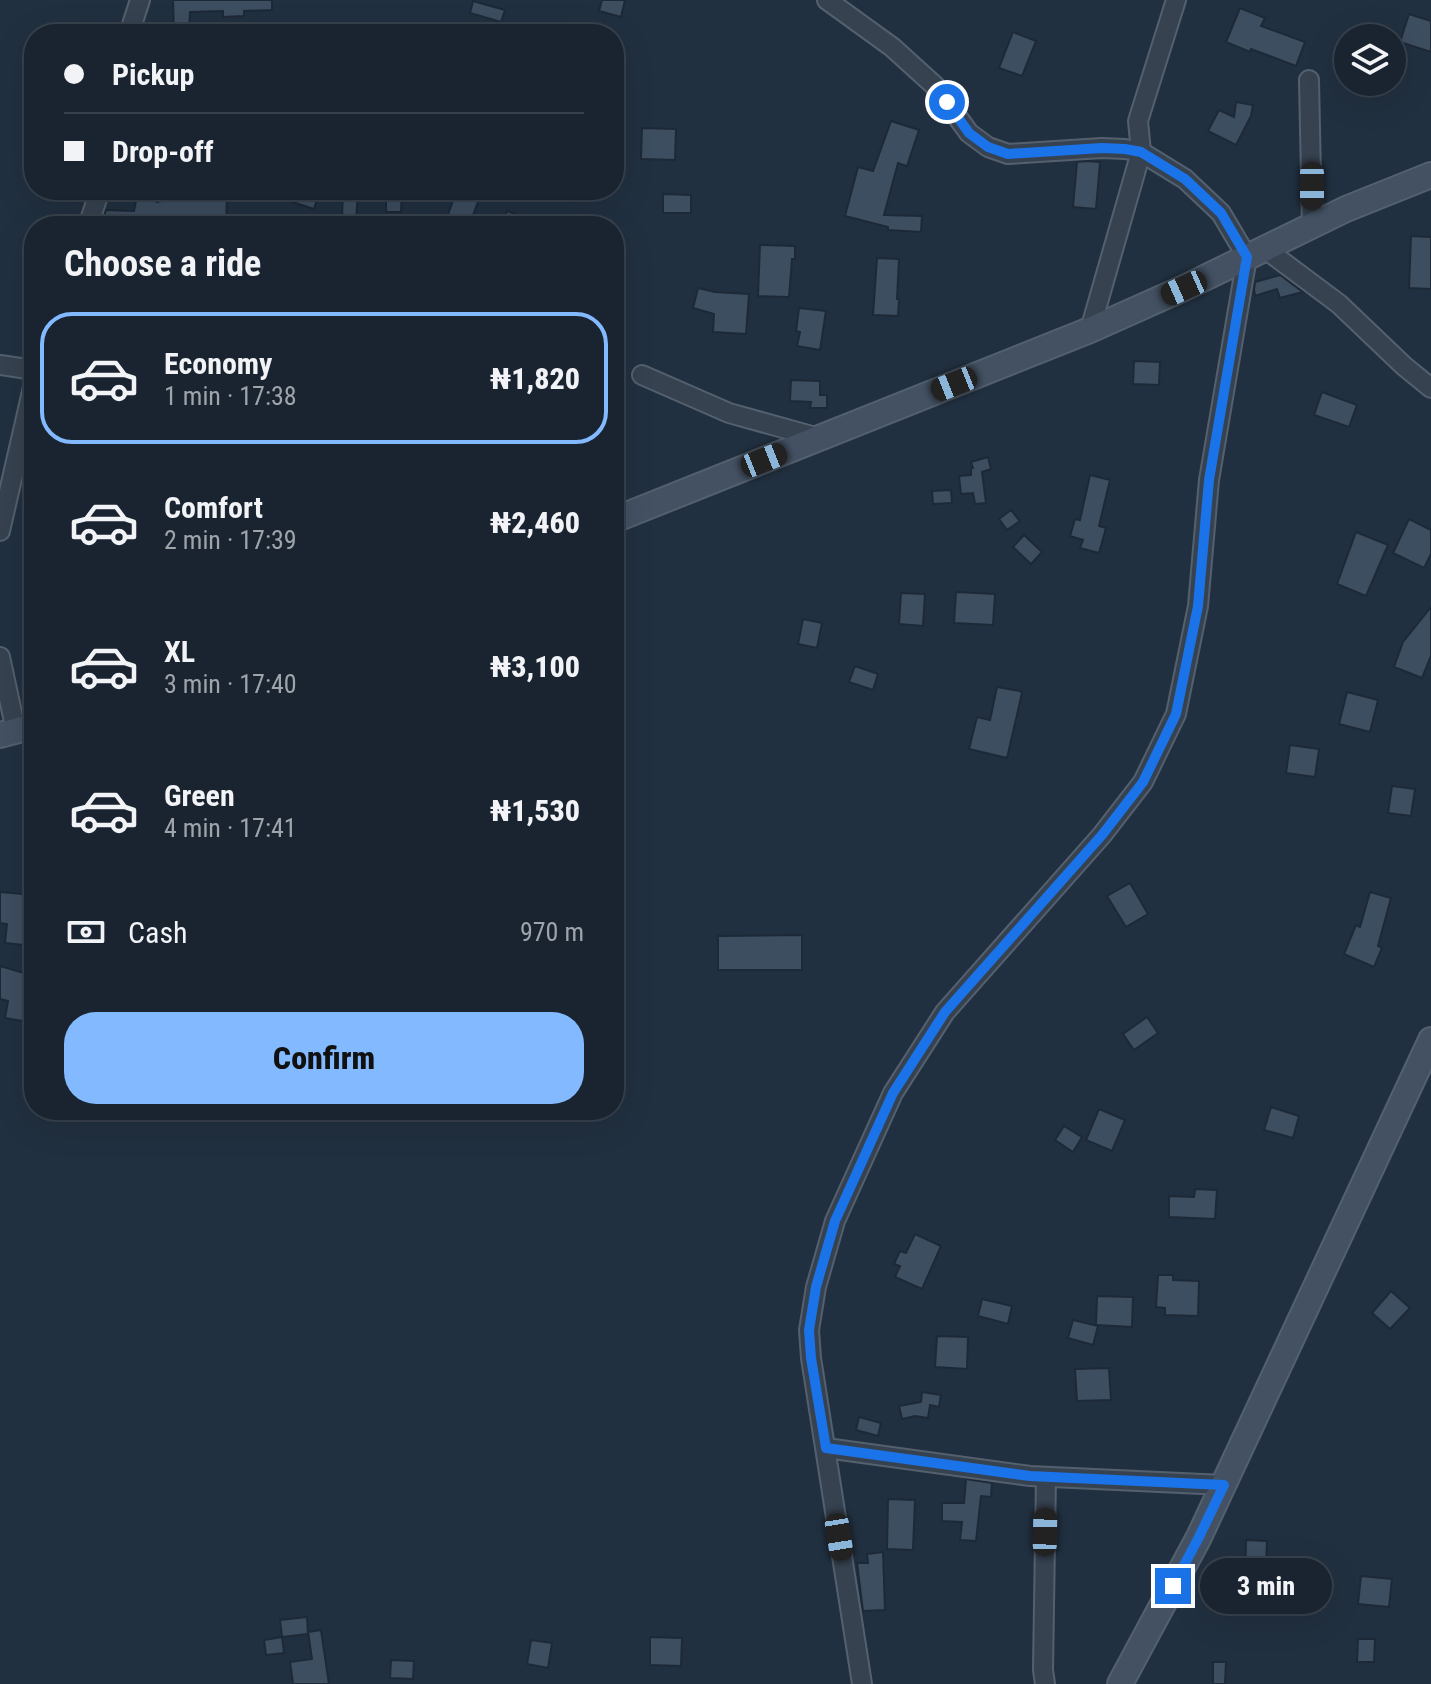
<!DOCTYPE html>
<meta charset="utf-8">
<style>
:root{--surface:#192430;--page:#222c38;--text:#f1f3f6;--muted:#9fa4ab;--line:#37414c;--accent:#82b9ff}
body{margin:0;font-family:"Roboto Condensed",sans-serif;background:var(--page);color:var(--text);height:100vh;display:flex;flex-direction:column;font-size:30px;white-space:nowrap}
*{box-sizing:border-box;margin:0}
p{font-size:26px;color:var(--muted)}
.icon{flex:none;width:44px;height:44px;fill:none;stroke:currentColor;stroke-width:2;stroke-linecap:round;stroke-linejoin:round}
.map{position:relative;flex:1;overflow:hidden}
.side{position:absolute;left:24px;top:216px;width:600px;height:904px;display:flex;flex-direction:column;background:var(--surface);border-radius:32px;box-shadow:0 8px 32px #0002,0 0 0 2px var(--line)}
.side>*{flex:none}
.banner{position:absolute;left:24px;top:24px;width:600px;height:176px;border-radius:32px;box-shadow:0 8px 32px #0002,0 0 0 2px var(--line);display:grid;align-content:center;height:176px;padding:0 40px;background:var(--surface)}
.buttons{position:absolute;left:1334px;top:24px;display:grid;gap:16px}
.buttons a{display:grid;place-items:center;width:72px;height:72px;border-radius:50%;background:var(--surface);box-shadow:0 8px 32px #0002,0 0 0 2px var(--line);font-size:40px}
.end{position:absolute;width:36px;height:36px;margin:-18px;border:10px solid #1a73e8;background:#fff;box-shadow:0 0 0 4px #fff}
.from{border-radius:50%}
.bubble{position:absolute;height:56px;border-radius:28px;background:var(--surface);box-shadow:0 8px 32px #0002,0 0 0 2px var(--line);font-size:26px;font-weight:800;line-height:56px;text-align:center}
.car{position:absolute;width:24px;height:48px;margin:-24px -12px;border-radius:10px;box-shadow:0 0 6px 2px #0007;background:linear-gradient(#222 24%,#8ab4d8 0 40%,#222 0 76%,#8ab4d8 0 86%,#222 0)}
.banner b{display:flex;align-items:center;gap:28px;height:76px;font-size:30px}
.banner b+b{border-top:2px solid var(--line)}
.banner i{width:20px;height:20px;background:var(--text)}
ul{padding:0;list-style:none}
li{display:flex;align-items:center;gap:24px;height:132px;margin:0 16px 12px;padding:0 24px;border:4px solid transparent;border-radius:32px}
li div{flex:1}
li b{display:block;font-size:30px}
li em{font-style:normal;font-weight:800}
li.active{border-color:var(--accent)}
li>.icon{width:72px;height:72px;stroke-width:1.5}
h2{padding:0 40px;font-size:36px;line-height:96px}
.pay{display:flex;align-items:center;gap:20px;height:88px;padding:0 40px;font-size:30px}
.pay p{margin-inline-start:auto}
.action{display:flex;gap:16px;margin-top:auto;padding:16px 40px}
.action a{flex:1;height:92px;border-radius:32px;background:var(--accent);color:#111;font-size:32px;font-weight:800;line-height:92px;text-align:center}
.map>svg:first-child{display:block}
</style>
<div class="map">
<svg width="1431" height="1684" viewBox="0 0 1431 1684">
<rect width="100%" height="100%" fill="#213040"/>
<g fill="#3d4e60" stroke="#1d2937" stroke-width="2">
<path d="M 173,0 L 272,0 L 272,10 L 244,11 L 244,16 L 223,17 L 223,11 L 190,12 L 189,34 L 174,34 Z"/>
<path d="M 602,0 L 625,0 L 621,17 L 599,11 Z"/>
<path d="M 473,1 L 505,10 L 501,22 L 470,13 Z"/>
<path d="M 1240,8 L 1265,18 L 1261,26 L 1305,42 L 1296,66 L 1251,49 L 1250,52 L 1226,42 Z"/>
<path d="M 1409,14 L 1431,21 L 1431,52 L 1400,42 Z"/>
<path d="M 1013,32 L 1036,41 L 1022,76 L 999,68 Z"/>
<path d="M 1236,102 L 1253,105 L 1251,116 L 1236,145 L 1208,131 L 1219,110 L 1234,117 Z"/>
<path d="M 891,121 L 919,130 L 907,166 L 898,163 L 884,215 L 922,216 L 921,232 L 888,230 L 888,227 L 845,216 L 858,167 L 873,171 Z"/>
<path d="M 642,128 L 676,129 L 675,160 L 641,159 Z"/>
<path d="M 1087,161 L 1100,162 L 1096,209 L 1073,207 L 1077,162 Z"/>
<path d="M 138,190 L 160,190 L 157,202 L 184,197 L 184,193 L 227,194 L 226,226 L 137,226 L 137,224 L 102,223 L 106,210 L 134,211 Z"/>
<path d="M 286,190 L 320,190 L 314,209 L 283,199 Z"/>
<path d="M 343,190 L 358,190 L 356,223 L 342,219 Z"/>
<path d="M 386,192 L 402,192 L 401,212 L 386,212 Z"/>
<path d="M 456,192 L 479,199 L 469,226 L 444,226 Z"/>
<path d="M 663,194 L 691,195 L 691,213 L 663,213 Z"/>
<path d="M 507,211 L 545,225 L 544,226 L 513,226 L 503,222 Z"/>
<path d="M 1411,236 L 1431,237 L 1431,289 L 1409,288 Z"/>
<path d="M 760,245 L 795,246 L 795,259 L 792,259 L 789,297 L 758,296 Z"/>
<path d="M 877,258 L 899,259 L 897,299 L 899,299 L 898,316 L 873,315 Z"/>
<path d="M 1280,275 L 1303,292 L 1280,298 L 1277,289 L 1255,296 L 1254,290 L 1255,282 Z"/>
<path d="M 698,288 L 715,292 L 749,294 L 746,334 L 713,332 L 714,314 L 693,308 Z"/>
<path d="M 799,308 L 826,311 L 820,350 L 797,346 L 800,332 L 796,331 Z"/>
<path d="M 1134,361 L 1160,362 L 1159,385 L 1133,384 Z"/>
<path d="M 791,380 L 820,381 L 820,395 L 827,395 L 827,408 L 810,408 L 811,402 L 790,401 Z"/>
<path d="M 1322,392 L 1357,405 L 1349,427 L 1314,415 Z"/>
<path d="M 988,457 L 991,469 L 982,472 L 986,503 L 975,504 L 973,493 L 961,494 L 959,476 L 971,475 L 971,468 L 973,468 L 971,462 Z"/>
<path d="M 1090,475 L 1110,480 L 1099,526 L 1106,528 L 1099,553 L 1080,548 L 1083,540 L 1070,536 L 1075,519 L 1080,520 Z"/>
<path d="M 951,490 L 952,503 L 933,504 L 932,491 Z"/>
<path d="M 1011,510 L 1020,521 L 1007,530 L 999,519 Z"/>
<path d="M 1409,519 L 1431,530 L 1431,554 L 1424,568 L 1393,553 Z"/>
<path d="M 1356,532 L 1388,545 L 1366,596 L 1337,584 Z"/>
<path d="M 1024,535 L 1042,552 L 1031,564 L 1013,547 Z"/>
<path d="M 956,592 L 995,594 L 993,625 L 954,623 Z"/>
<path d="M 901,593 L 925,594 L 923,626 L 899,624 Z"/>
<path d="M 1431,607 L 1431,656 L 1422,678 L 1394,667 L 1403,642 Z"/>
<path d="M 803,619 L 822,623 L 817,648 L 798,644 Z"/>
<path d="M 855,666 L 878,674 L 873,690 L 849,682 Z"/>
<path d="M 997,687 L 1020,691 L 1022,693 L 1007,758 L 969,749 L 977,717 L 990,720 Z"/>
<path d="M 1347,692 L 1378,700 L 1370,732 L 1339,724 Z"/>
<path d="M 1290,745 L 1319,749 L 1315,777 L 1286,773 Z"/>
<path d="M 1392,786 L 1415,789 L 1411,816 L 1388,813 Z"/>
<path d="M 1130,883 L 1148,914 L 1126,927 L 1107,896 Z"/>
<path d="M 0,892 L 34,895 L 34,925 L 27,924 L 24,945 L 5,943 L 7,924 L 0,923 Z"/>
<path d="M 1370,892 L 1391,898 L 1378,946 L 1382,948 L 1374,967 L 1344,954 L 1356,925 L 1360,927 Z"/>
<path d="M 802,935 L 802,970 L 718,970 L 718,936 Z"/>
<path d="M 0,966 L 34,976 L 34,998 L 31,1010 L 34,1011 L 34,1023 L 5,1018 L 8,1001 L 0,999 Z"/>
<path d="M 1147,1017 L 1158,1033 L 1134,1050 L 1123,1034 Z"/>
<path d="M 1271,1107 L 1299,1116 L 1293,1138 L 1264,1130 Z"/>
<path d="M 1099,1109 L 1125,1120 L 1112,1151 L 1086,1140 Z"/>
<path d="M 1064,1126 L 1082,1137 L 1073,1152 L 1055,1140 Z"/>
<path d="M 1195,1189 L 1217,1190 L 1215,1219 L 1169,1217 L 1169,1196 L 1194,1197 Z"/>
<path d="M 915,1234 L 941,1246 L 922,1289 L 895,1277 L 900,1266 L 894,1264 L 900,1251 L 906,1253 Z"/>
<path d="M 1158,1275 L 1173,1275 L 1173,1280 L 1199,1281 L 1198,1316 L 1165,1315 L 1165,1308 L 1156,1307 Z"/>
<path d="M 1391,1291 L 1410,1308 L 1390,1329 L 1372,1313 Z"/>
<path d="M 1097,1296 L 1133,1297 L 1132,1327 L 1096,1325 Z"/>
<path d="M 982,1299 L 1012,1306 L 1008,1324 L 978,1316 Z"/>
<path d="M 1073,1320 L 1098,1326 L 1093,1345 L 1068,1338 Z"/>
<path d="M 937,1336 L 968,1337 L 967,1369 L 935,1367 Z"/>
<path d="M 1109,1368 L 1111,1400 L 1077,1401 L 1075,1369 Z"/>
<path d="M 922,1392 L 941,1395 L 939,1407 L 930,1405 L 928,1418 L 915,1416 L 902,1419 L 899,1406 L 921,1402 Z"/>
<path d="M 859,1417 L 881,1423 L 878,1436 L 856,1430 Z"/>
<path d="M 966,1479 L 992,1483 L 991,1497 L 981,1496 L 976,1541 L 960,1540 L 962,1522 L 942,1521 L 942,1503 L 964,1503 Z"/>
<path d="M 888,1499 L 915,1500 L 913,1550 L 887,1549 Z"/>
<path d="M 1246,1540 L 1267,1541 L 1266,1566 L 1297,1566 L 1297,1584 L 1265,1585 L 1265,1588 L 1245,1587 Z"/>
<path d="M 883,1552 L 885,1610 L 863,1611 L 857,1563 L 868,1563 L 867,1554 Z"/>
<path d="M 1361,1576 L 1392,1579 L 1389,1607 L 1358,1604 Z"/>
<path d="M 307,1617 L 308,1634 L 282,1637 L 280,1620 Z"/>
<path d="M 321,1630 L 329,1684 L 293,1684 L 290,1662 L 312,1659 L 308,1632 Z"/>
<path d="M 282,1637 L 284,1653 L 266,1655 L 264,1640 Z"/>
<path d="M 650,1637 L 682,1638 L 681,1666 L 650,1665 Z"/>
<path d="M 1358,1639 L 1375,1639 L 1374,1662 L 1357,1662 Z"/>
<path d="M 531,1640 L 552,1643 L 548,1668 L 527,1664 Z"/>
<path d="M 391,1660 L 414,1661 L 413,1679 L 390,1678 Z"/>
<path d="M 1213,1662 L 1226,1662 L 1225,1684 L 1213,1684 Z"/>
</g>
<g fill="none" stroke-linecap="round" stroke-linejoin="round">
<defs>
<g id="street">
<path d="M 827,0 L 892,47 L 935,86 L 969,133 L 988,147 L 1008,154 L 1102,148 L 1125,149 L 1141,152 L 1185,179 L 1221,213 L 1247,257 L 1209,480 L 1198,606 L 1176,714 L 1143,782 L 1102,835 L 945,1012 L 893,1093 L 835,1221 L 816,1287 L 809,1330 L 811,1358 L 862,1684"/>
<path d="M 129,34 L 140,0"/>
<path d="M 1309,80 L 1312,225"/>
<path d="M 88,226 L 100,190"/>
<path d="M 1264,248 L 1339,304 L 1404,366 L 1431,388"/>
<path d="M 1090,330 L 1141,152 L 1138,121 L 1176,0"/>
<path d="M 0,365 L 34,370"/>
<path d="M 642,375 L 729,413 L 819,438"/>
<path d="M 0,531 L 34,383"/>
<path d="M 0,657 L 16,731"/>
<path d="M 826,1448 L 1030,1476 L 1224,1485"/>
<path d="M 1045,1684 L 1043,1670 L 1046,1477"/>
</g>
<g id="secondary">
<path d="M 614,520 L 1090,330 L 1184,288 L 1346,209 L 1431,175"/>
<path d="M 0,735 L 34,726"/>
<path d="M 1120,1684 L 1199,1537 L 1431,1040"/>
</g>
</defs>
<use href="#street" stroke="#54606e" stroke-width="22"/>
<use href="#secondary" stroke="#54606e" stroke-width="28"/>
<use href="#street" stroke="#364250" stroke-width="18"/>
<use href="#secondary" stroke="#435163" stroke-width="24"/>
</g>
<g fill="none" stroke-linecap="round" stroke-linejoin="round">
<path stroke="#1a73e8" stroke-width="10" d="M 947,102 L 969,133 L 988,147 L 1008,154 L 1102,148 L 1125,149 L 1141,152 L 1185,179 L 1221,213 L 1247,257 L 1209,480 L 1198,606 L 1176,714 L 1143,782 L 1102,835 L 945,1012 L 893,1093 L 835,1221 L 816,1287 L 809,1330 L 811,1358 L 826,1448 L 1030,1476 L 1224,1485 L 1199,1537 L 1173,1586"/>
</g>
</svg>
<div class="buttons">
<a><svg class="icon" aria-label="layers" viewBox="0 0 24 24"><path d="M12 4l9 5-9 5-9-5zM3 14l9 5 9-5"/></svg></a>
</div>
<i class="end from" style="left:947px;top:102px"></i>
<i class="end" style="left:1173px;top:1586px"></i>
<div class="bubble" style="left:1200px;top:1558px;width:132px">3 min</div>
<i class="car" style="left:1312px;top:186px;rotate:180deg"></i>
<i class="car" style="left:1184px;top:288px;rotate:246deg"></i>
<i class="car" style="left:954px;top:384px;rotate:248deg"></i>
<i class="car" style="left:764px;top:460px;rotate:68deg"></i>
<i class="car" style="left:1045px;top:1532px;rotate:1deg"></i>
<i class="car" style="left:839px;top:1537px;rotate:171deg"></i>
<div class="banner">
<b><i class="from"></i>Pickup</b>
<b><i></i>Drop-off</b>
</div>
<section class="side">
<h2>Choose a ride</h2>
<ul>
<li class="active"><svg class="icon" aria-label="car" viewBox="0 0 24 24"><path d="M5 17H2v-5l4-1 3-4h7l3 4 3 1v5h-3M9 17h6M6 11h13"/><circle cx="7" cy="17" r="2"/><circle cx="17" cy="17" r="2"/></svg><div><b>Economy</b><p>1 min · 17:38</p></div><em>₦1,820</em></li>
<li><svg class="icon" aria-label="car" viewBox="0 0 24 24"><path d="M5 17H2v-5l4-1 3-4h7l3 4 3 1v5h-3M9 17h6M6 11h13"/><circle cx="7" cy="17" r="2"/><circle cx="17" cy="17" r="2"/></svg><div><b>Comfort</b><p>2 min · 17:39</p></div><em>₦2,460</em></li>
<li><svg class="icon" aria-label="car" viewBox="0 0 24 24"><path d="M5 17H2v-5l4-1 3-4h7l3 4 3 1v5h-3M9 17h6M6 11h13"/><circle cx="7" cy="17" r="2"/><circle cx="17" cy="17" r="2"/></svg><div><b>XL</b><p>3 min · 17:40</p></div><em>₦3,100</em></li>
<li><svg class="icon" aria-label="car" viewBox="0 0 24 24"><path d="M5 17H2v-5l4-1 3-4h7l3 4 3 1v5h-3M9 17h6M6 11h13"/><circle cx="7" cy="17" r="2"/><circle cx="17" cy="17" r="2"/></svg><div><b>Green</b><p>4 min · 17:41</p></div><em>₦1,530</em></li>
</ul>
<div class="pay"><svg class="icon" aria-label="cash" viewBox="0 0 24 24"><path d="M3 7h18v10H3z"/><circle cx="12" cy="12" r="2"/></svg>Cash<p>970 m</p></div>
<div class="action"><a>Confirm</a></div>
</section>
</div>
